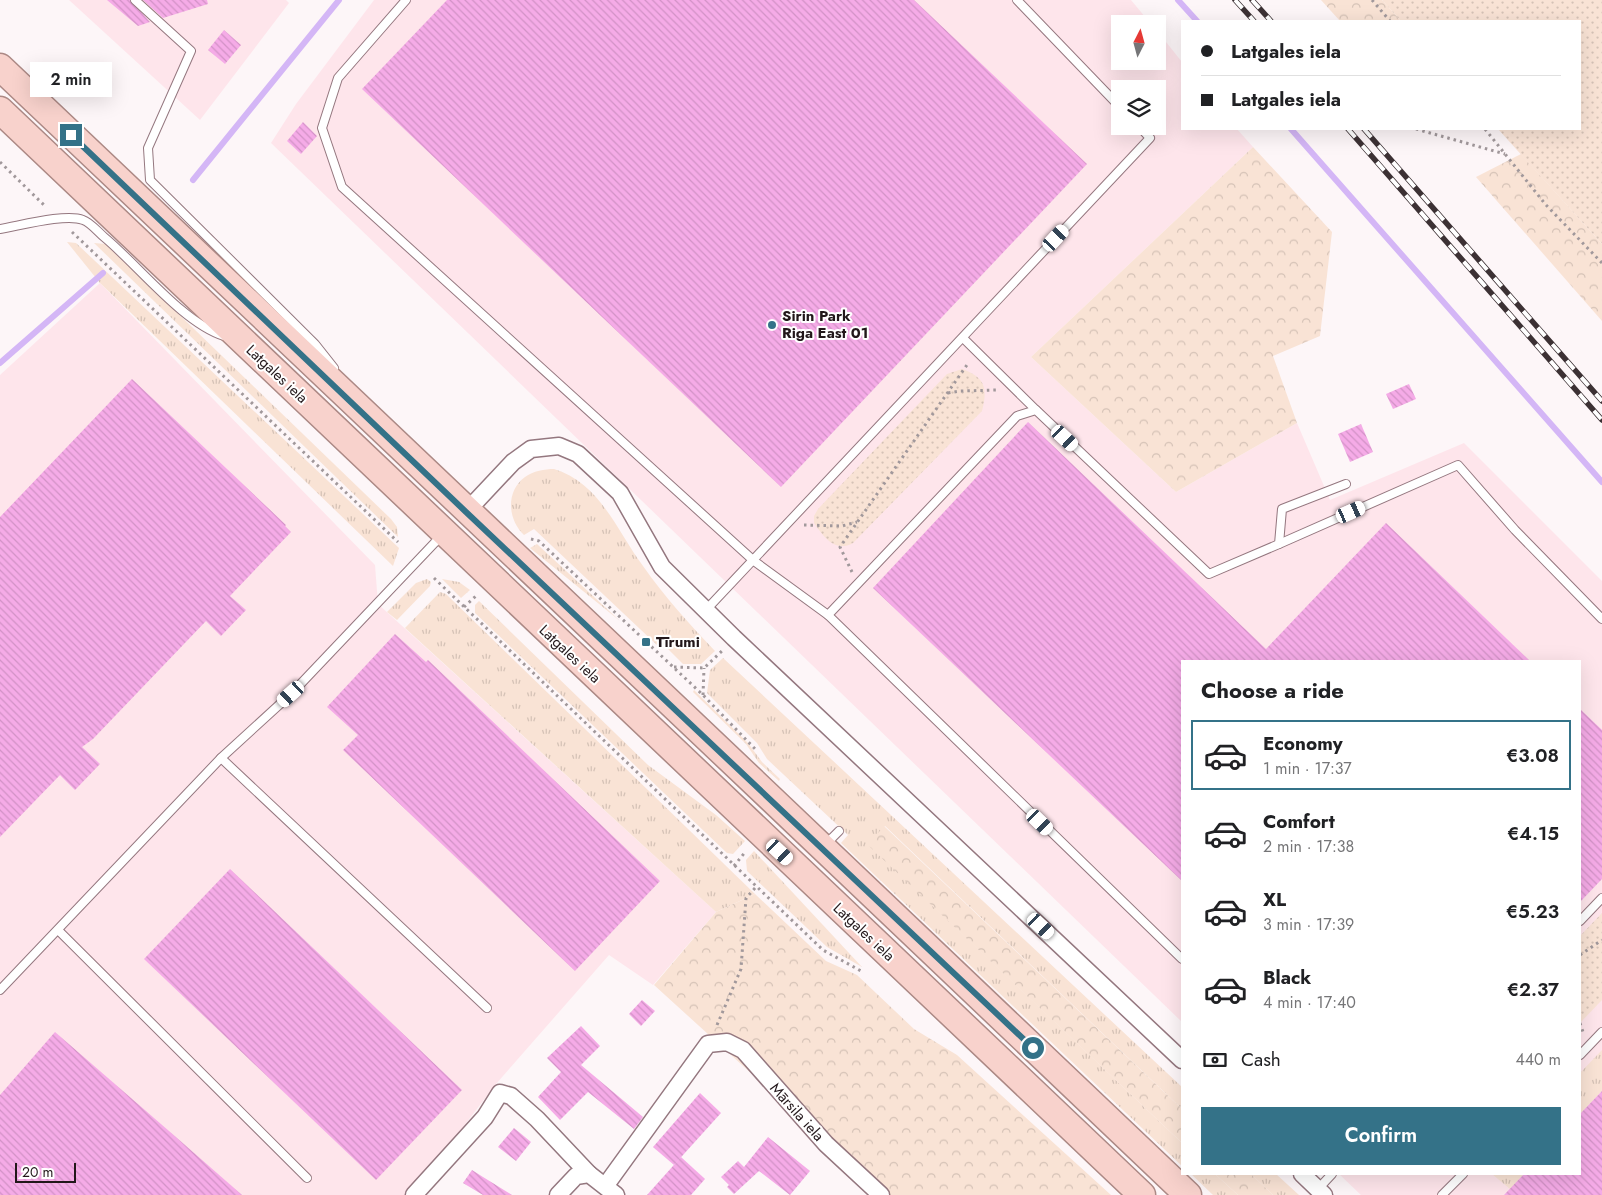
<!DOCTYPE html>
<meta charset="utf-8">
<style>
:root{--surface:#fff;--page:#f2f2f2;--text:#202124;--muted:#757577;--line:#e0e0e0;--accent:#347288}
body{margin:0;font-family:Jost,sans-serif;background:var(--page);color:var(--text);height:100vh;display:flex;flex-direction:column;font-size:19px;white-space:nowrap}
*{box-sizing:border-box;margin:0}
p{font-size:16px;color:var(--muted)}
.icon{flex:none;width:28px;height:28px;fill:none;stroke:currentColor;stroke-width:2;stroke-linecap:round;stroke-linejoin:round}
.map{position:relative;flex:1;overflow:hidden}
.details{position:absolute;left:1181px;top:660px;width:400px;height:515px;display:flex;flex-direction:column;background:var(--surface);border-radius:0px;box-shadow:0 5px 20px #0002}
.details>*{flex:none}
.banner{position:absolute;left:1181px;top:20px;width:400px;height:110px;border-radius:0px;box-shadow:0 5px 20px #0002;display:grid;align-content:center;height:110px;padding:0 20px;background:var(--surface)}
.needle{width:32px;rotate:6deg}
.buttons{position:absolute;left:1111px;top:15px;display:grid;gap:10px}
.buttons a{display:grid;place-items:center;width:55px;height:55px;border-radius:0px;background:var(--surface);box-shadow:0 5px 20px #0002;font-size:25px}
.scale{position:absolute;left:15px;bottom:12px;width:61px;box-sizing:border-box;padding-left:5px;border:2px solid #22171a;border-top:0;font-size:14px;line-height:18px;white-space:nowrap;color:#22171a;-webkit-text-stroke:4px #fff;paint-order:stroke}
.end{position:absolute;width:22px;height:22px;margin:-11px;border:6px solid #347288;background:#fff;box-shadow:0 0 0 2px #fff}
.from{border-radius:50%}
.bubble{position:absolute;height:35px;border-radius:0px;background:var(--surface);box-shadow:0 5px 20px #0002;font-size:16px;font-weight:600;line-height:35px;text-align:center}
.car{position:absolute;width:15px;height:30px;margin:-15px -8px;border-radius:6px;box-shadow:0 0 4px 1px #0007;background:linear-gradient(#fff 24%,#345 0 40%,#fff 0 76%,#345 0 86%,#fff 0)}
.banner b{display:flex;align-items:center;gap:18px;height:48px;font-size:19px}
.banner b+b{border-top:1px solid var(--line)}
.banner i{width:12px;height:12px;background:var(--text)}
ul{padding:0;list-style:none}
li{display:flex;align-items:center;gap:15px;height:70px;margin:0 10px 8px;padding:0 10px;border:2px solid transparent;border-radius:0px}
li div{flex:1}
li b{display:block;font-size:19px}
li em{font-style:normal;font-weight:600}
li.current{border-color:var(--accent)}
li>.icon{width:45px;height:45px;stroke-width:1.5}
h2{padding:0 20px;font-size:22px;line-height:60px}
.pay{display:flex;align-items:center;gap:12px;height:55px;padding:0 20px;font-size:19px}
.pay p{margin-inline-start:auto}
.primary-button{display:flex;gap:10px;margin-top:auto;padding:10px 20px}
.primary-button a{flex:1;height:58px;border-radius:0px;background:var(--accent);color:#fff;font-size:20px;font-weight:600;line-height:58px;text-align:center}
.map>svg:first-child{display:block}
</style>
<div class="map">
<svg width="1602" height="1195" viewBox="0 0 1602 1195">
<defs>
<pattern id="grass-tufts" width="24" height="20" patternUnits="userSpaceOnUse" patternTransform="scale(1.25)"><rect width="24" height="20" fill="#f9e3d5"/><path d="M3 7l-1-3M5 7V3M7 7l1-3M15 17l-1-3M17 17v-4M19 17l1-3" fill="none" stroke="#d5c2b6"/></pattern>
<pattern id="forest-crowns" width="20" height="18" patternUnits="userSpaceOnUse" patternTransform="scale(1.25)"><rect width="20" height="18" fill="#f9e3d5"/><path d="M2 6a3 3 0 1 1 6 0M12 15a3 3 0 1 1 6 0" fill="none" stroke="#d5c2b6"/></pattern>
<pattern id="garden-dots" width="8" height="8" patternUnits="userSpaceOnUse" patternTransform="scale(1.25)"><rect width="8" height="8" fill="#f9e3d5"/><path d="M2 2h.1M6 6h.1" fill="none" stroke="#d5c2b6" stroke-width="1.8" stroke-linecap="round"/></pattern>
<pattern id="building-back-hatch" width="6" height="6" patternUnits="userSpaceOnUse" patternTransform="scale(1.25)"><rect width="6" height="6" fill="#f5abe7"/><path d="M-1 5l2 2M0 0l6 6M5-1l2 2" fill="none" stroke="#d292c6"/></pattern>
</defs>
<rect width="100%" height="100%" fill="#fdf6f8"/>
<g fill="#fee5eb" fill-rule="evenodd">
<path d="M 69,0 L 286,0 L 289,3 L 200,120 Z"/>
<path d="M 374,0 L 1131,0 L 1151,24 L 1120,24 L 1120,61 L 1158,61 L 1158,32 L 1182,62 L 1182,129 L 1237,129 L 1253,147 L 1031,357 L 1176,492 L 1297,423 L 1330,500 L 1464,443 L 1602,581 L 1602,1195 L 1361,1195 L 1339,1174 L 1580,1174 L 1580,661 L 1182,661 L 1182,1022 L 271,143 L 296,104 ZM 1120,89 L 1158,89 L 1158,126 L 1120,126 Z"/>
<path d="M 100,283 L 375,565 L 378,604 L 716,912 L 653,985 L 609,955 L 496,1084 L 411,1195 L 0,1195 L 0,375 Z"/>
</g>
<g fill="url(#grass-tufts)">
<path d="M 67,242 L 76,243 L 399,548 L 393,566 L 100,283 Z"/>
<path d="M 94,243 L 106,244 L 391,519 L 397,527 L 398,537 Z"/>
<path d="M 554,469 C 600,483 617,531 643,566 C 664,596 690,625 715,651 L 701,664 L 683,664 L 663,644 L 658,646 L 534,529 L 524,535 C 508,520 505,492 525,477 C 533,471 545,469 554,469 Z"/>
<path d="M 537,544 L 620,621 L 530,548 Z"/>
<path d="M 427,579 L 431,582 L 430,586 L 397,620 L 387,612 L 416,583 Z"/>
<path d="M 442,579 L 459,582 L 470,590 L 461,598 Z"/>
<path d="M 440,592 L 446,594 L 755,894 L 716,912 L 405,628 Z"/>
<path d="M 479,601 L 648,765 L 716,815 L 745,841 L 733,854 L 727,853 L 475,613 L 475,605 Z"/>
<path d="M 723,658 L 1182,1087 L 1182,1109 L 885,826 L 869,845 L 1182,1143 L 1182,1166 L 841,843 L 848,835 L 767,759 L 757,743 L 707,693 L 710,670 Z"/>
<path d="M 694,690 L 748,743 L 762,762 L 780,779 L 779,781 L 759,763 L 746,744 L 693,692 Z"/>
<path d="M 754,851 L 862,967 L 827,947 L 747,871 L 746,860 Z"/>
<path d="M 1602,1050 L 1602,1091 L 1580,1114 L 1580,1073 Z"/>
<path d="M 1191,1174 L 1215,1174 L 1238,1195 L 1213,1195 Z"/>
<path d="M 1251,1174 L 1276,1174 L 1299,1195 L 1273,1195 Z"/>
<path d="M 1492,1174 L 1524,1174 L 1510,1189 Z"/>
</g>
<g fill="url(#forest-crowns)">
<path d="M 1321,0 L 1382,0 L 1401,21 L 1340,21 Z"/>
<path d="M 1253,147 L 1332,232 L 1320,336 L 1273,356 L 1297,423 L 1176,492 L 1031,357 Z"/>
<path d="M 1521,154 L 1602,244 L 1602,321 L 1476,177 Z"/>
<path d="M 884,826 L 1182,1109 L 1182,1143 L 868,845 Z"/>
<path d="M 755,894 L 826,961 L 857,975 L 914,1029 L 957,1055 L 1111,1195 L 885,1195 L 654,985 L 716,912 Z"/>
<path d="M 1215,1174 L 1251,1174 L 1273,1195 L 1238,1195 Z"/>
</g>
<g fill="url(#garden-dots)">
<path d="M 1382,0 L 1602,0 L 1602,244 L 1498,129 L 1580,129 L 1580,21 L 1401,21 Z"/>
<path d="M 962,369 C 985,377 988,388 982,411 L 853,543 C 835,553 824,537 814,523 L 814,516 L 818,509 L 947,374 Z"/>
<path d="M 1602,913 L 1602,1000 L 1580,1023 L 1580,936 Z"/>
</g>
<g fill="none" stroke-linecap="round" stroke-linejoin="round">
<g stroke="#d4b6f6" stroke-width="6">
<path d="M 1178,0 L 1197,21"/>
<path d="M 1291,129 L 1602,482"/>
<path d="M 193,180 L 339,0"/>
<path d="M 0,363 L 103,273"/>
</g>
</g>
<g fill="url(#building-back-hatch)">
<path d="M 107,0 L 130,0 L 150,22 L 138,26 Z"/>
<path d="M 143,0 L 207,0 L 208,4 L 163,18 Z"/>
<path d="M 447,0 L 914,0 L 1087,164 L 781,487 L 362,89 Z"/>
<path d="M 224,30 L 241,45 L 225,64 L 208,50 Z"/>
<path d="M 303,122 L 317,136 L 301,154 L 287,141 Z"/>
<path d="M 132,379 L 286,525 L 285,526 L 291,532 L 230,596 L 246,610 L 221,636 L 206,621 L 93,739 L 82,747 L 100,764 L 75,790 L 60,775 L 0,837 L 0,517 Z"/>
<path d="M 1409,384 L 1416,399 L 1393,409 L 1386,394 Z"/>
<path d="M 1028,422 L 1266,649 L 1386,523 L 1530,661 L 1182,661 L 1182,881 L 873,588 Z"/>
<path d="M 1361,424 L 1373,452 L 1350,462 L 1338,434 Z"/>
<path d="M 395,634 L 426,662 L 428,660 L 660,881 L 575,971 L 343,750 L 358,735 L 327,707 Z"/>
<path d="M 1580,709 L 1602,730 L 1602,879 L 1580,902 Z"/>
<path d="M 230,869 L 462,1090 L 376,1180 L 144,959 Z"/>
<path d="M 642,1000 L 655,1011 L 641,1026 L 629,1014 Z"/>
<path d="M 581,1026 L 600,1046 L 581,1065 L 643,1117 L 634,1129 L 588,1092 L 560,1120 L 538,1097 L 561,1072 L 547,1058 Z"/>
<path d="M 55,1032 L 169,1131 L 242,1195 L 0,1195 L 0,1095 Z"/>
<path d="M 1602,1091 L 1602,1195 L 1504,1195 L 1524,1174 L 1580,1174 L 1580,1114 Z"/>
<path d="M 700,1093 L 721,1113 L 674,1165 L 653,1147 Z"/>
<path d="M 514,1128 L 531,1142 L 516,1161 L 498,1147 Z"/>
<path d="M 768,1137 L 810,1171 L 790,1195 L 759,1171 L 734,1194 L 727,1187 L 729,1185 L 721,1177 L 738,1161 L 744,1167 Z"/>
<path d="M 681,1157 L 705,1179 L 691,1195 L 647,1195 Z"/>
<path d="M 472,1170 L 483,1177 L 512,1195 L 483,1195 L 463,1183 Z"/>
</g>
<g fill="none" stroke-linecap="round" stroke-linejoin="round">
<defs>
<g id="service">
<path d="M 135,0 L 191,51 L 148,148 L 150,180 L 315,344 L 334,368"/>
<path d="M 406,0 L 338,78 L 322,128 L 342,187 L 754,561 L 828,615"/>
<path d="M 1017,0 L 1120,107"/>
<path d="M 0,229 C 19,226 66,213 83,220 C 90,222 98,232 104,237 C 138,265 183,323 224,336"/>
<path d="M 963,338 L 1036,410"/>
<path d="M 1279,544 L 1458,465 L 1515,530 L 1602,619"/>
<path d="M 705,611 L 1150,138 L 1139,126"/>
<path d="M 221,758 L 487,1008"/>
<path d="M 826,844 L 839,831"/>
<path d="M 1580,921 L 1602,898"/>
<path d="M 58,930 L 307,1178"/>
<path d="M 1182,959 L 828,615 L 1017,416 L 1036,410 L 1209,574 L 1279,544 L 1282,509 L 1346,484"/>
<path d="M 0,990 L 221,758 L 291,694 L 442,535"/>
<path d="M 1580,1055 L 1602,1032"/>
<path d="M 1318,1189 L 1332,1174"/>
<path d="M 1442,1195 L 1463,1174"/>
</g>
<g id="minor">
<path d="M 466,512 L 513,462 L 531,449 L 559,446 L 578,454 L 620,493 L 662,567 L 734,638 L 1182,1060"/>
<path d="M 1302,1174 L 1324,1195"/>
<path d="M 606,1185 L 708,1044 L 727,1042 L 743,1050 L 826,1144 L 881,1195"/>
<path d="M 414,1195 L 485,1117 L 500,1093 L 511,1096 L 537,1119 L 589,1174"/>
<path d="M 558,1195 L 576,1176 L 589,1174 L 616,1195"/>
</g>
<g id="trunk">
<path d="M 0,67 C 395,443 793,818 1188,1195"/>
<path d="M 0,110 L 1142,1195"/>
</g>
</defs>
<use href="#service" stroke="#94777f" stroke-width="10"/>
<use href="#minor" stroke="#94777f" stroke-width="19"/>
<use href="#trunk" stroke="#ac8985" stroke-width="29"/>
<g stroke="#a1989b" stroke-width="3" stroke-dasharray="2.5 4" stroke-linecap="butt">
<path d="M 1372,0 L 1390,21"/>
<path d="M 1416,129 L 1505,154"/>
<path d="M 1485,129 L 1546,205 L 1602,263"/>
<path d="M 0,162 L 46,207"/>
<path d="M 72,232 L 398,542"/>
<path d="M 948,393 L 960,391 L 997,390"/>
<path d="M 804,525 L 842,526 L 857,522"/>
<path d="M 531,539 L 539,541 L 703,695 L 757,751"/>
<path d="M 852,572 L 840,547 L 969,362"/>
<path d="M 434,578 L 823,950 L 861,971"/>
<path d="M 464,607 L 477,595"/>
<path d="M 674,667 L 704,668 L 723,650"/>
<path d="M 703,695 L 704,668"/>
<path d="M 734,866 L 746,851"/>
<path d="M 1580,955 L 1602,940"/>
<path d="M 1580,1023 L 1583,1032"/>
<path d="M 717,1025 L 741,969 L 746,898 L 756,887"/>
</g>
<use href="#service" stroke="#fff" stroke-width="8"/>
<use href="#minor" stroke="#fff" stroke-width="16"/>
<use href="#trunk" stroke="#f8d2cc" stroke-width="26"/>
<defs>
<g id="rail">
<path d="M 1235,0 L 1254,21"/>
<path d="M 1252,0 L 1271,21"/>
<path d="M 1348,129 L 1602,420"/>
<path d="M 1364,129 L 1602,401"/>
</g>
</defs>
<use href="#rail" stroke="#3c3134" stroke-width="5.5"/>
<use href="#rail" stroke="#fff" stroke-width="4" stroke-dasharray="11" stroke-linecap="butt"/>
</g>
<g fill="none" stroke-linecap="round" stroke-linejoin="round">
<path stroke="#347288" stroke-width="6" d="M 71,135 L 466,512 L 1033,1048"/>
</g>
<g fill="#347288" stroke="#fff" stroke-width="2">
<circle cx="772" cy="325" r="5"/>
<rect x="641" y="637" width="10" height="10" rx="2.5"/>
</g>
<g text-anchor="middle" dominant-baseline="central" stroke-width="4" stroke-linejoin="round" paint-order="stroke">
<g font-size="15" font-weight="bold" fill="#22171a" stroke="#fff" text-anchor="start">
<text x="782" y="316">Sirin Park<tspan x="782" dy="17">Riga East 01</tspan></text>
<text x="656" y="642">Tīrumi</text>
</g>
<g font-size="15" fill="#22171a" stroke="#fff">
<text transform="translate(277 374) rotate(43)">Latgales iela</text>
<text transform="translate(570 654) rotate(43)">Latgales iela</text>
<text transform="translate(864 932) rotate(43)">Latgales iela</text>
<text transform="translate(797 1112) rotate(48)">Mārsila iela</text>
</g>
</g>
</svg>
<div class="buttons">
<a><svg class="needle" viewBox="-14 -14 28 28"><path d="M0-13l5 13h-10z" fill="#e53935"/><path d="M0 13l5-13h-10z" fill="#757577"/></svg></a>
<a><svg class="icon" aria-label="layers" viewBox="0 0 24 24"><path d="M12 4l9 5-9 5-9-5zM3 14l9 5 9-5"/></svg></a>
</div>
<div class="scale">20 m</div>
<i class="end from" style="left:1033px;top:1048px"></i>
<i class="end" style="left:71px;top:135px"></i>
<div class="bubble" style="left:30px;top:62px;width:82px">2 min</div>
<i class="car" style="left:1056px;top:238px;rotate:43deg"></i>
<i class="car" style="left:1065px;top:438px;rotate:133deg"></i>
<i class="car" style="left:1351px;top:512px;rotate:66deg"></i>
<i class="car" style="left:291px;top:694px;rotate:228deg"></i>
<i class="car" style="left:1040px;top:822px;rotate:134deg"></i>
<i class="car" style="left:780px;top:852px;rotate:133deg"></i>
<i class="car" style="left:1041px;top:926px;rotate:133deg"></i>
<div class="banner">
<b><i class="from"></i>Latgales iela</b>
<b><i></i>Latgales iela</b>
</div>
<section class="details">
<h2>Choose a ride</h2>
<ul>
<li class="current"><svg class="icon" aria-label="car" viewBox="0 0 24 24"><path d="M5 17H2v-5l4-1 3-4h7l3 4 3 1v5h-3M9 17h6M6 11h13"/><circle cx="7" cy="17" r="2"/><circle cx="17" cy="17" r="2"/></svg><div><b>Economy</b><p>1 min · 17:37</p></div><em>€3.08</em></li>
<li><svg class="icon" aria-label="car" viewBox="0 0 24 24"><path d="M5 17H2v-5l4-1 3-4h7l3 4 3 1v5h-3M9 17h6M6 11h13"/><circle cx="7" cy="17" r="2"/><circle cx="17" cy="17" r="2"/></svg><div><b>Comfort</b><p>2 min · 17:38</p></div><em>€4.15</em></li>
<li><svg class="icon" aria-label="car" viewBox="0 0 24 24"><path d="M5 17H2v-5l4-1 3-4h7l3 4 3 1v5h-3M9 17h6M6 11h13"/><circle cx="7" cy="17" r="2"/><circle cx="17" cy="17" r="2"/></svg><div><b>XL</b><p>3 min · 17:39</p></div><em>€5.23</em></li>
<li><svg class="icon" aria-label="car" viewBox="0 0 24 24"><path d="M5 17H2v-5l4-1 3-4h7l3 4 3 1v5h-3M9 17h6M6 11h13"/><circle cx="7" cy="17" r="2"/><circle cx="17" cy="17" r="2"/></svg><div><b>Black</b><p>4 min · 17:40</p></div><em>€2.37</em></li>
</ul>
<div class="pay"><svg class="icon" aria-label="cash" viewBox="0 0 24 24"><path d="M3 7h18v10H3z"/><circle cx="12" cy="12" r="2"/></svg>Cash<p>440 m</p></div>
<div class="primary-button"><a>Confirm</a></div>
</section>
</div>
